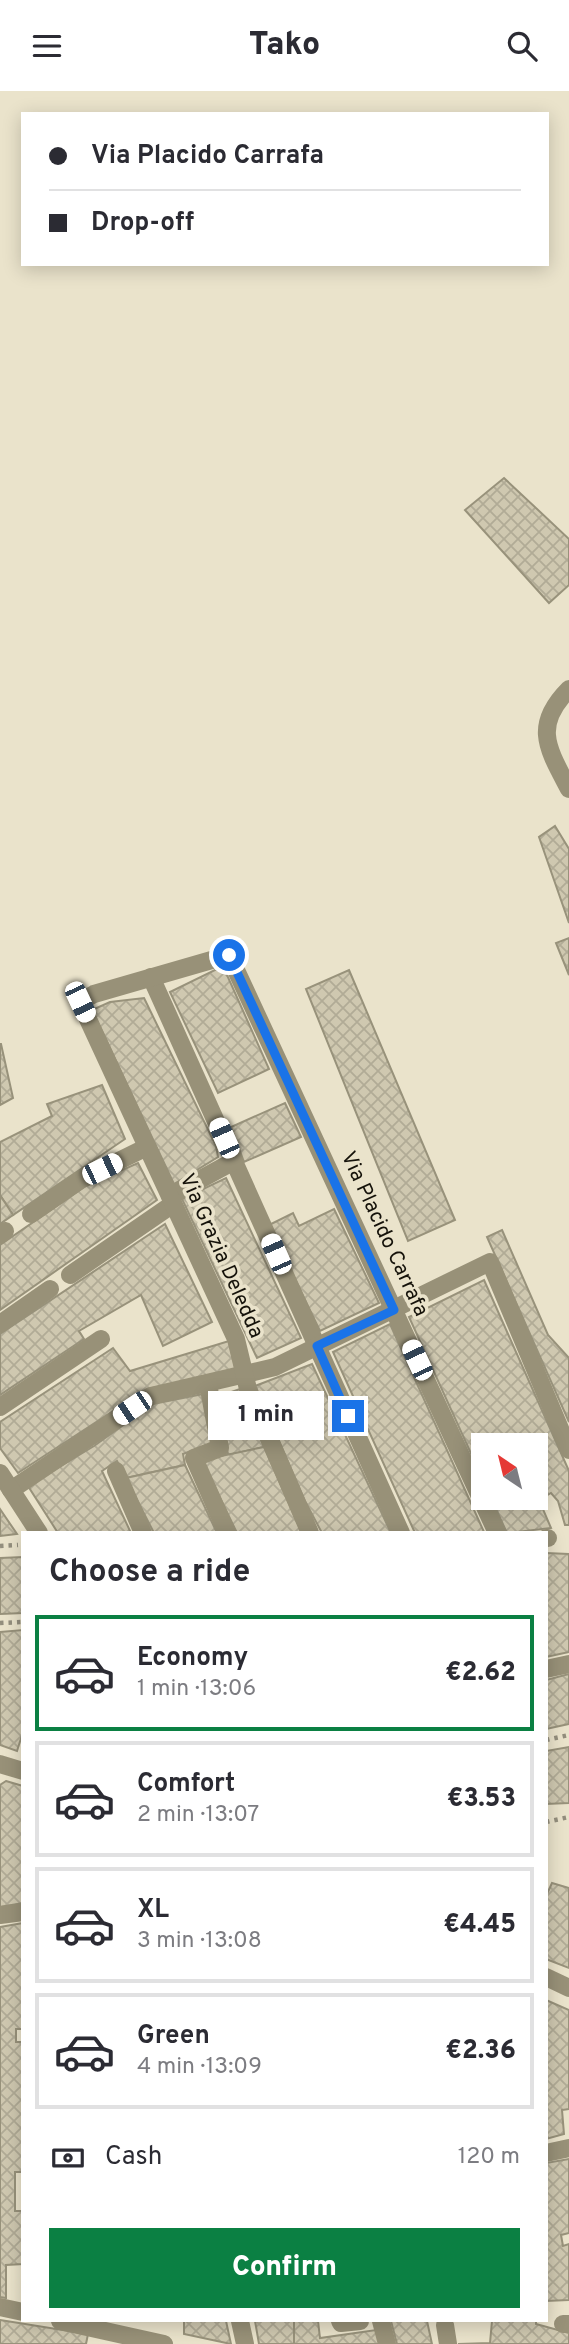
<!DOCTYPE html>
<meta charset="utf-8">
<style>
:root{--surface:#fff;--page:#f7f7f7;--text:#2b2b33;--muted:#7c7c81;--line:#e1e1e2;--accent:#0b8043}
body{margin:0;font-family:Overpass,sans-serif;background:var(--page);color:var(--text);height:100vh;display:flex;flex-direction:column;font-size:26px;white-space:nowrap}
*{box-sizing:border-box;margin:0}
p{font-size:23px;color:var(--muted)}
.icon{flex:none;width:38px;height:38px;fill:none;stroke:currentColor;stroke-width:2;stroke-linecap:round;stroke-linejoin:round}
.map{position:relative;flex:1;overflow:hidden}
.sheet{position:absolute;left:21px;top:1440px;width:527px;height:791px;display:flex;flex-direction:column;background:var(--surface);border-radius:0px;box-shadow:0 4px 18px #0003}
.sheet>*{flex:none}
.guide{position:absolute;left:21px;top:21px;width:528px;height:154px;border-radius:0px;box-shadow:0 4px 18px #0003;display:grid;align-content:center;height:154px;padding:0 28px;background:var(--surface)}
.needle{width:46px;rotate:325deg}
.tools{position:absolute;left:471px;top:1342px;display:grid;gap:14px}
.tools a{display:grid;place-items:center;width:77px;height:77px;border-radius:0px;background:var(--surface);box-shadow:0 4px 18px #0003;font-size:35px}
.end{position:absolute;width:32px;height:32px;margin:-16px;border:9px solid #1a73e8;background:#fff;box-shadow:0 0 0 4px #fff}
.from{border-radius:50%}
.bubble{position:absolute;height:49px;border-radius:0px;background:var(--surface);box-shadow:0 4px 18px #0003;font-size:23px;font-weight:800;line-height:49px;text-align:center}
.car{position:absolute;width:21px;height:42px;margin:-21px -10px;border-radius:9px;box-shadow:0 0 5px 2px #0007;background:linear-gradient(#fff 24%,#345 0 40%,#fff 0 76%,#345 0 86%,#fff 0)}
.guide b{display:flex;align-items:center;gap:24px;height:66px;font-size:26px}
.guide b+b{border-top:2px solid var(--line)}
.guide i{width:18px;height:18px;background:var(--text)}
ul{padding:0;list-style:none}
li{display:flex;align-items:center;gap:21px;height:116px;margin:0 14px 10px;padding:0 14px;border:4px solid var(--line);border-radius:0px}
li div{flex:1}
li b{display:block;font-size:26px}
li em{font-style:normal;font-weight:800}
li.selected{border-color:var(--accent)}
li>.icon{width:63px;height:63px;stroke-width:1.5}
h2{padding:0 28px;font-size:32px;line-height:84px}
.pay{display:flex;align-items:center;gap:18px;height:77px;padding:0 28px;font-size:26px}
.pay p{margin-inline-start:auto}
.cta{display:flex;gap:14px;margin-top:auto;padding:14px 28px}
.cta a{flex:1;height:80px;border-radius:0px;background:var(--accent);color:#fff;font-size:28px;font-weight:800;line-height:80px;text-align:center}
header{display:flex;justify-content:space-between;align-items:center;height:91px;padding:0 28px;background:var(--surface);font-size:32px;font-weight:800}
.map>svg:first-child{display:block}
</style>
<header><svg class="icon" aria-label="menu" viewBox="0 0 24 24"><path d="M4 6h16M4 12h16M4 18h16"/></svg>Tako<svg class="icon" aria-label="search" viewBox="0 0 24 24"><circle cx="10" cy="10" r="6"/><path d="M15 15l6 6"/></svg></header>
<div class="map">
<svg width="569" height="2253" viewBox="0 0 569 2253">
<defs>
<pattern id="building-cross-hatch" width="8" height="8" patternUnits="userSpaceOnUse" patternTransform="scale(1.75)"><rect width="8" height="8" fill="#cfc8b0"/><path d="M0 0l8 8M0 8l8-8" fill="none" stroke="#b1ab96"/></pattern>
</defs>
<rect width="100%" height="100%" fill="#eae3cb"/>
<g fill="url(#building-cross-hatch)" stroke="#98927b" stroke-width="2">
<path d="M 504,387 L 569,448 L 569,494 L 549,512 L 465,419 Z"/>
<path d="M 555,735 L 569,758 L 569,832 L 539,746 Z"/>
<path d="M 569,847 L 569,884 L 556,852 Z"/>
<path d="M 223,875 L 269,978 L 218,1002 L 170,901 Z"/>
<path d="M 349,879 L 455,1129 L 408,1150 L 306,898 Z"/>
<path d="M 144,907 L 216,1055 L 218,1066 L 174,1093 L 92,919 L 110,911 Z"/>
<path d="M 1,953 L 13,1007 L 0,1014 L 0,953 Z"/>
<path d="M 102,994 L 125,1048 L 13,1124 L 0,1104 L 0,1051 L 52,1025 L 47,1013 Z"/>
<path d="M 285,1012 L 301,1046 L 244,1071 L 231,1036 Z"/>
<path d="M 138,1072 L 157,1109 L 0,1219 L 0,1154 L 86,1095 Z"/>
<path d="M 226,1087 L 301,1247 L 257,1267 L 182,1108 Z"/>
<path d="M 0,1104 L 13,1124 L 0,1133 Z"/>
<path d="M 334,1118 L 379,1212 L 320,1240 L 269,1134 L 293,1122 L 299,1135 Z"/>
<path d="M 165,1133 L 212,1231 L 163,1255 L 141,1204 L 79,1240 L 84,1248 L 0,1304 L 0,1243 Z"/>
<path d="M 502,1139 L 548,1244 L 569,1267 L 569,1331 L 487,1146 Z"/>
<path d="M 484,1189 L 569,1380 L 569,1434 L 565,1434 L 558,1410 L 551,1402 L 539,1409 L 551,1437 L 507,1442 L 491,1407 L 536,1407 L 536,1354 L 483,1354 L 483,1389 L 409,1226 Z"/>
<path d="M 390,1233 L 484,1441 L 415,1442 L 333,1261 Z"/>
<path d="M 229,1250 L 236,1280 L 147,1298 L 18,1382 L 0,1357 L 0,1331 L 113,1257 L 130,1280 Z"/>
<path d="M 312,1273 L 391,1442 L 322,1442 L 305,1410 L 255,1295 Z"/>
<path d="M 240,1298 L 264,1356 L 228,1364 L 217,1306 Z"/>
<path d="M 203,1303 L 213,1352 L 183,1363 L 185,1374 L 126,1387 L 117,1370 L 102,1380 L 131,1442 L 58,1442 L 28,1395 L 94,1355 L 153,1313 Z"/>
<path d="M 264,1356 L 302,1442 L 237,1442 L 202,1369 Z"/>
<path d="M 185,1374 L 217,1442 L 154,1442 L 126,1387 Z"/>
<path d="M 0,1418 L 17,1443 L 0,1445 Z"/>
<path d="M 546,1462 L 569,1463 L 569,1561 L 546,1566 Z"/>
<path d="M 23,1466 L 23,1522 L 0,1523 L 0,1467 Z"/>
<path d="M 23,1539 L 23,1641 L 17,1660 L 0,1654 L 0,1541 Z"/>
<path d="M 569,1583 L 569,1633 L 546,1638 L 546,1589 Z"/>
<path d="M 569,1656 L 569,1712 L 546,1713 L 546,1660 Z"/>
<path d="M 6,1690 L 23,1695 L 23,1812 L 0,1816 L 0,1694 Z"/>
<path d="M 552,1792 L 569,1797 L 569,1877 L 546,1868 L 546,1805 Z"/>
<path d="M 23,1832 L 23,1938 L 16,1938 L 16,1951 L 23,1951 L 23,2081 L 15,2081 L 15,2120 L 23,2120 L 23,2173 L 6,2174 L 6,2207 L 0,2206 L 0,1836 Z"/>
<path d="M 546,1909 L 569,1919 L 569,2018 L 562,2019 L 564,2043 L 546,2048 Z"/>
<path d="M 569,2068 L 569,2142 L 561,2144 L 563,2155 L 569,2153 L 569,2209 L 546,2210 L 546,2072 Z"/>
<path d="M 0,2229 L 88,2243 L 86,2253 L 0,2253 Z"/>
<path d="M 184,2230 L 226,2230 L 231,2253 L 184,2243 Z"/>
<path d="M 255,2230 L 295,2230 L 294,2253 L 259,2253 Z"/>
<path d="M 294,2230 L 318,2230 L 320,2247 L 376,2239 L 381,2253 L 294,2253 Z"/>
<path d="M 391,2230 L 427,2230 L 432,2253 L 397,2253 Z"/>
<path d="M 492,2230 L 536,2230 L 536,2233 L 569,2242 L 569,2253 L 458,2253 L 490,2252 Z"/>
</g>
<g fill="none" stroke-linecap="round" stroke-linejoin="round">
<g stroke="#938e7d" stroke-width="4.5" stroke-dasharray="3.5 5" stroke-linecap="butt">
<path d="M 0,1455 L 18,1454"/>
<path d="M 0,1532 L 23,1531"/>
<path d="M 546,1649 L 569,1644"/>
<path d="M 546,1731 L 569,1726"/>
</g>
<g stroke="#989178" stroke-width="18">
<path d="M 151,886 L 401,1442"/>
<path d="M 170,1105 L 234,1070"/>
<path d="M 31,1123 L 80,1089 L 147,1056"/>
<path d="M 0,1144 L 5,1140"/>
<path d="M 70,1184 L 173,1113"/>
<path d="M 0,1233 L 50,1198"/>
<path d="M 208,1293 L 220,1357 L 194,1367 L 227,1442"/>
<path d="M 0,1316 L 101,1248"/>
<path d="M 116,1380 L 143,1442"/>
<path d="M 11,1399 L 151,1305 L 275,1276 L 490,1171 L 569,1359"/>
<path d="M 310,1442 L 248,1298 L 236,1248 L 80,911 L 94,903 L 229,864 L 497,1442"/>
<path d="M 546,1447 L 548,1447"/>
<path d="M 546,1578 L 569,1573"/>
<path d="M 0,1673 L 23,1680"/>
<path d="M 0,1824 L 23,1821"/>
<path d="M 546,2062 L 569,2057"/>
<path d="M 0,2216 L 23,2221"/>
<path d="M 60,2230 L 164,2253"/>
<path d="M 240,2230 L 245,2253"/>
<path d="M 340,2230 L 341,2232 L 360,2230"/>
<path d="M 381,2230 L 387,2253"/>
<path d="M 563,2233 L 569,2233"/>
<path d="M 445,2234 L 448,2253"/>
</g>
<g stroke="#989178" stroke-width="18">
<path d="M 569,598 C 532,635 548,658 569,698"/>
<path d="M 0,1382 L 39,1442"/>
<path d="M 546,1886 L 569,1897"/>
</g>
</g>
<g fill="none" stroke-linecap="round" stroke-linejoin="round">
<path stroke="#1a73e8" stroke-width="9" d="M 229,864 L 394,1219 L 317,1255 L 348,1325"/>
</g>
<g text-anchor="middle" dominant-baseline="central" stroke-width="7" stroke-linejoin="round" paint-order="stroke">
<g font-size="21" fill="#15120a" stroke="#eae3cb">
<text transform="translate(384 1143) rotate(65)">Via Placido Carrafa</text>
<text transform="translate(221 1165) rotate(66)">Via Grazia Deledda</text>
</g>
</g>
</svg>
<div class="tools">
<a><svg class="needle" viewBox="-14 -14 28 28"><path d="M0-13l5 13h-10z" fill="#e53935"/><path d="M0 13l5-13h-10z" fill="#7c7c81"/></svg></a>
</div>
<i class="end from" style="left:229px;top:864px"></i>
<i class="end" style="left:348px;top:1325px"></i>
<div class="bubble" style="left:208px;top:1300px;width:116px">1 min</div>
<i class="car" style="left:80px;top:911px;rotate:155deg"></i>
<i class="car" style="left:224px;top:1047px;rotate:336deg"></i>
<i class="car" style="left:102px;top:1078px;rotate:64deg"></i>
<i class="car" style="left:276px;top:1163px;rotate:336deg"></i>
<i class="car" style="left:417px;top:1269px;rotate:335deg"></i>
<i class="car" style="left:132px;top:1317px;rotate:236deg"></i>
<div class="guide">
<b><i class="from"></i>Via Placido Carrafa</b>
<b><i></i>Drop-off</b>
</div>
<section class="sheet">
<h2>Choose a ride</h2>
<ul>
<li class="selected"><svg class="icon" aria-label="car" viewBox="0 0 24 24"><path d="M5 17H2v-5l4-1 3-4h7l3 4 3 1v5h-3M9 17h6M6 11h13"/><circle cx="7" cy="17" r="2"/><circle cx="17" cy="17" r="2"/></svg><div><b>Economy</b><p>1 min · 13:06</p></div><em>€2.62</em></li>
<li><svg class="icon" aria-label="car" viewBox="0 0 24 24"><path d="M5 17H2v-5l4-1 3-4h7l3 4 3 1v5h-3M9 17h6M6 11h13"/><circle cx="7" cy="17" r="2"/><circle cx="17" cy="17" r="2"/></svg><div><b>Comfort</b><p>2 min · 13:07</p></div><em>€3.53</em></li>
<li><svg class="icon" aria-label="car" viewBox="0 0 24 24"><path d="M5 17H2v-5l4-1 3-4h7l3 4 3 1v5h-3M9 17h6M6 11h13"/><circle cx="7" cy="17" r="2"/><circle cx="17" cy="17" r="2"/></svg><div><b>XL</b><p>3 min · 13:08</p></div><em>€4.45</em></li>
<li><svg class="icon" aria-label="car" viewBox="0 0 24 24"><path d="M5 17H2v-5l4-1 3-4h7l3 4 3 1v5h-3M9 17h6M6 11h13"/><circle cx="7" cy="17" r="2"/><circle cx="17" cy="17" r="2"/></svg><div><b>Green</b><p>4 min · 13:09</p></div><em>€2.36</em></li>
</ul>
<div class="pay"><svg class="icon" aria-label="cash" viewBox="0 0 24 24"><path d="M3 7h18v10H3z"/><circle cx="12" cy="12" r="2"/></svg>Cash<p>120 m</p></div>
<div class="cta"><a>Confirm</a></div>
</section>
</div>
